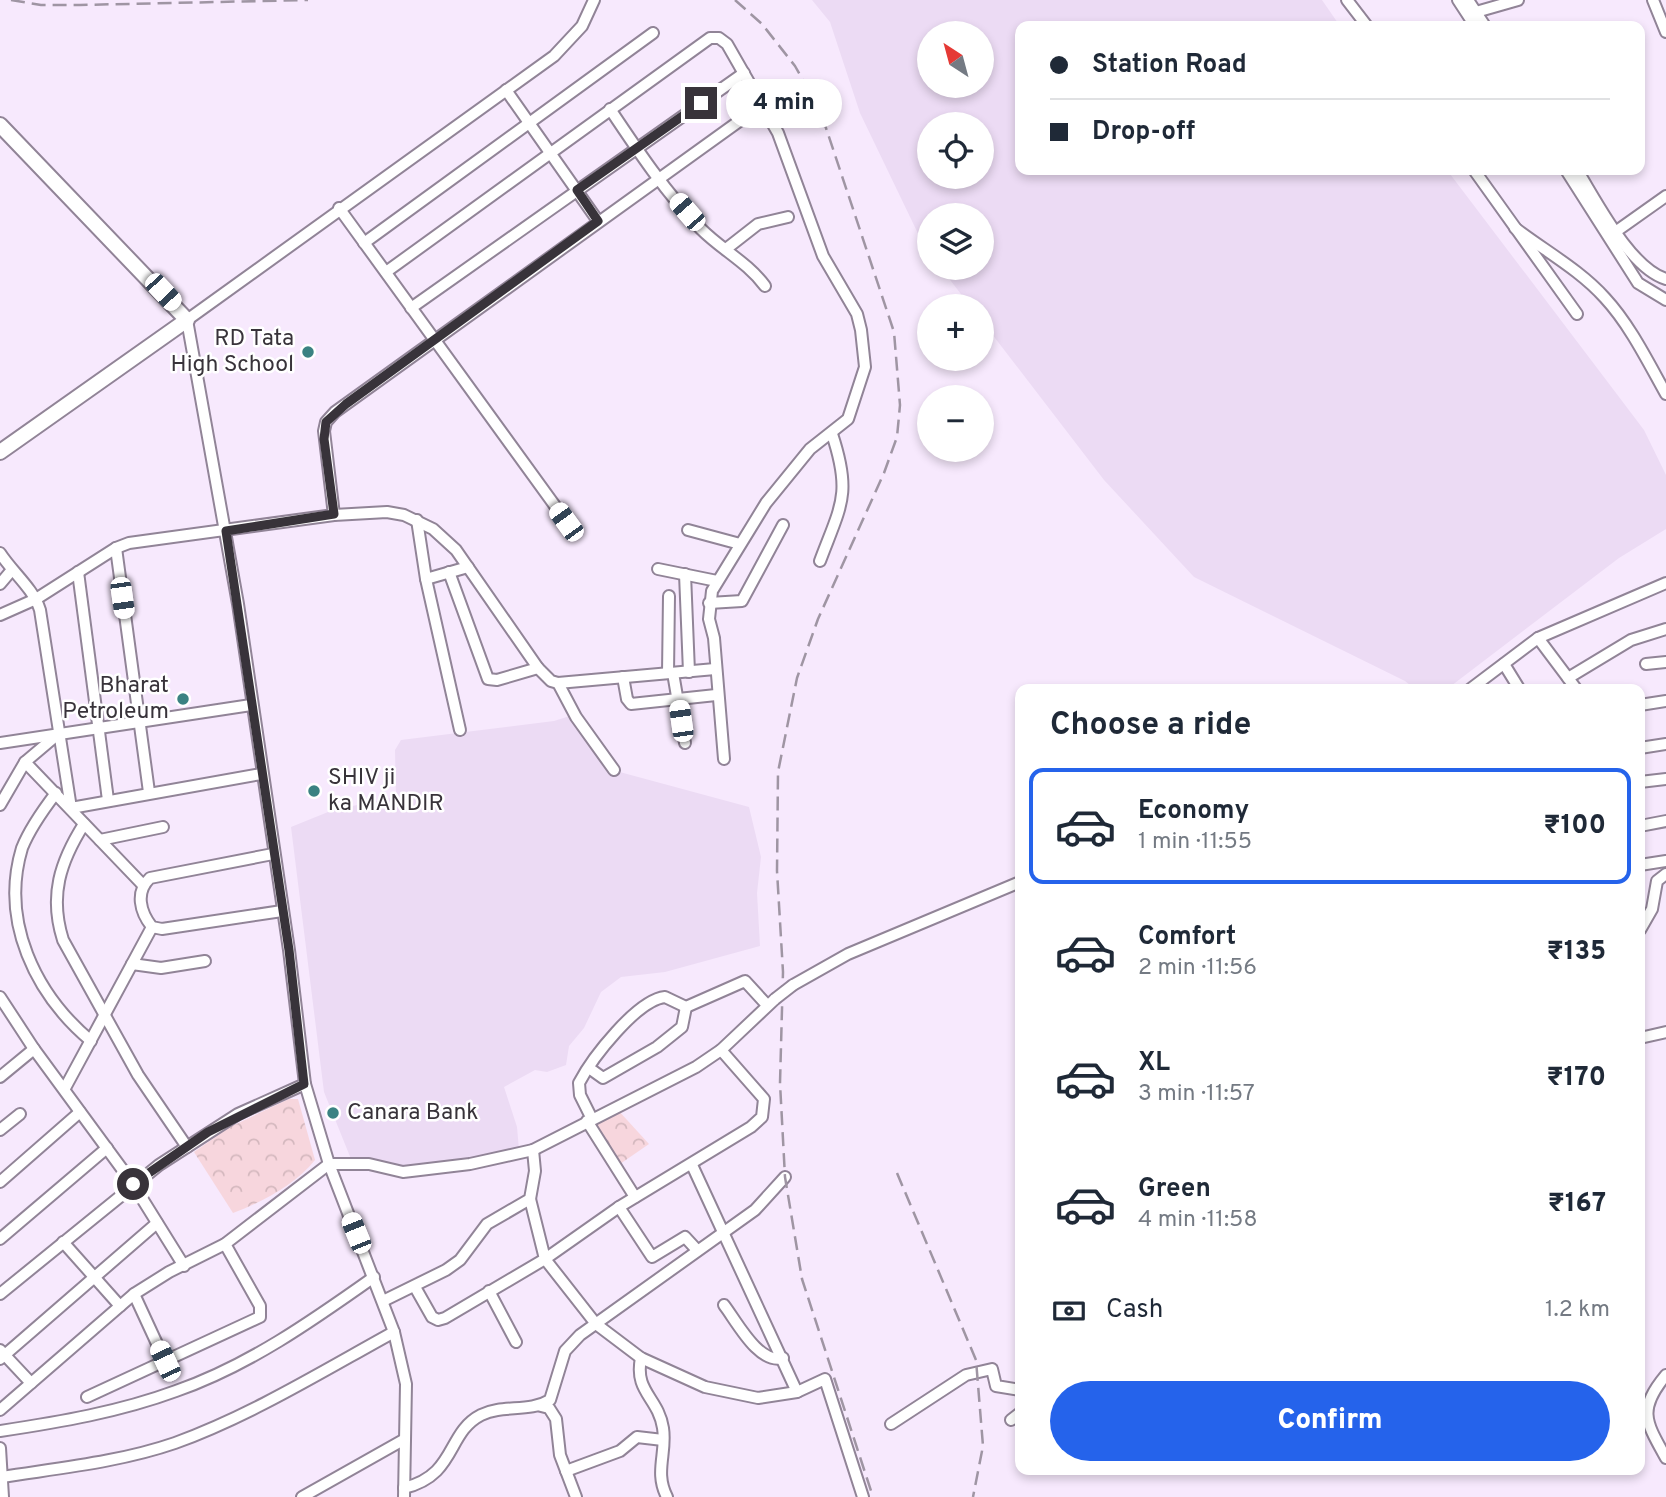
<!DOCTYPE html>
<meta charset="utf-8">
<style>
:root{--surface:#fff;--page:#f6f6f7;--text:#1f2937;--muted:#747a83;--line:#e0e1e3;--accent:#2563eb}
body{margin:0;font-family:Overpass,sans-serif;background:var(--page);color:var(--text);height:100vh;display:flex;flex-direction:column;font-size:26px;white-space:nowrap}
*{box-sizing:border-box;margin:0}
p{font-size:23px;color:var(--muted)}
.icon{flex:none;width:38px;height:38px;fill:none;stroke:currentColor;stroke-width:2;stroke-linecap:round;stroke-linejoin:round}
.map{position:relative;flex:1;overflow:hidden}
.drawer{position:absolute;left:1015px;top:684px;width:630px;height:791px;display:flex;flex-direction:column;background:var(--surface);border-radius:14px;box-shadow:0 4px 10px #0003}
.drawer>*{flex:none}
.banner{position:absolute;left:1015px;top:21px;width:630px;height:154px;border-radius:14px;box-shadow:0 4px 10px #0003;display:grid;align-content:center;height:154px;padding:0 35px;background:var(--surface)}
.needle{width:46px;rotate:324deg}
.fabs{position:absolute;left:917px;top:21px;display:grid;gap:14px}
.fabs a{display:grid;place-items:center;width:77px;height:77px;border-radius:50%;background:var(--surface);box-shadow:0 4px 10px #0003;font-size:35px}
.end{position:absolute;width:32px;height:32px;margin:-16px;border:9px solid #38333a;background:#fff;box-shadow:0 0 0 4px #fff}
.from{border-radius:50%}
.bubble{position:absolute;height:49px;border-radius:24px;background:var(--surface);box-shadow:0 4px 10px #0003;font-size:23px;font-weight:800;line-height:49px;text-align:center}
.car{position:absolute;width:21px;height:42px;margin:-21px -10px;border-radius:9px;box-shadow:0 0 5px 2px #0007;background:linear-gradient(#fff 24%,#345 0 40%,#fff 0 76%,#345 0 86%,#fff 0)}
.banner b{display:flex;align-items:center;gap:24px;height:66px;font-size:26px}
.banner b+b{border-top:2px solid var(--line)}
.banner i{width:18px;height:18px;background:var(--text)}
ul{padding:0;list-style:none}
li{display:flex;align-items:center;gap:21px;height:116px;margin:0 14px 10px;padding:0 21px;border:4px solid transparent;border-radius:14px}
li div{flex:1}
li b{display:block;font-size:26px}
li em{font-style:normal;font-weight:800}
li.on{border-color:var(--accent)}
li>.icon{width:63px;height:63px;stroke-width:1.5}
h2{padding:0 35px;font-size:32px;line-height:84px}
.pay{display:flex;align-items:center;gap:18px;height:77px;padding:0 35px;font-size:26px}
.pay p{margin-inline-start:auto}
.cta{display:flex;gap:14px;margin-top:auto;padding:14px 35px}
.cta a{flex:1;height:80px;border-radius:42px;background:var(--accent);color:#fff;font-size:28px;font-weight:800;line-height:80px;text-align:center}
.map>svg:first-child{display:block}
</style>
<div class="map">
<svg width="1666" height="1497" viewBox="0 0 1666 1497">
<defs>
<pattern id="park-crowns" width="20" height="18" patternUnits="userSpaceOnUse" patternTransform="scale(1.75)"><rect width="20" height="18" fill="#f7d6dd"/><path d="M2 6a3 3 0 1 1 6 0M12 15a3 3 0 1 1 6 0" fill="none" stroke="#d4b8be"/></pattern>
</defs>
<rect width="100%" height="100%" fill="#f7e9fd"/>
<g fill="#ecdbf4" fill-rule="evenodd">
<path d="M 812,0 L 1322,0 L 1340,26 L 1020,26 L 1020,170 L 1447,170 L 1644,430 L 1666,475 L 1666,529 L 1619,558 L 1447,689 L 1415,689 L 1405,681 L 1194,577 L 1104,480 L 982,321 L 982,306 L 970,306 L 941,268 L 982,268 L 982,215 L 929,215 L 929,253 L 925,248 L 860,113 L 830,22 ZM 929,33 L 982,33 L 982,86 L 929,86 ZM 929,124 L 982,124 L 982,177 L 929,177 Z"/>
<path d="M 576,714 L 616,771 L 749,807 L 761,857 L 757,893 L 760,946 L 665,972 L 621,977 L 601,992 L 584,1028 L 569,1046 L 566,1065 L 547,1072 L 535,1070 L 504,1087 L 517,1127 L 519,1150 L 423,1170 L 351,1159 L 324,1092 L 291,827 L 333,810 L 396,797 L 395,750 L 401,740 L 554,721 Z"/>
</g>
<g fill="url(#park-crowns)">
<path d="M 289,1099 L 298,1099 L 315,1160 C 295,1185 262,1202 233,1213 L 194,1152 L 230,1127 Z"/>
<path d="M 617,1109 L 649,1144 L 620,1164 L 593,1122 Z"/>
</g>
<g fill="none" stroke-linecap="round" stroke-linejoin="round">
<defs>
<g id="minor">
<path d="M 1347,0 L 1367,26"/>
<path d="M 1458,0 L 1475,26"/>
<path d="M 1468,0 L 1485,26"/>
<path d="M 1653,0 L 1666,32"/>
<path d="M 1476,12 L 1518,0"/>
<path d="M 506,90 L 598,221"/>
<path d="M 610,109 C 638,151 666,193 701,229 C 722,250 747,262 765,286"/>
<path d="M 1474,170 L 1577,314"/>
<path d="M 1566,170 L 1638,283 L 1666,300"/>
<path d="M 1577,170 C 1597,202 1630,268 1666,279"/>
<path d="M 339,208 L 566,521"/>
<path d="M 1515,228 C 1545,251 1580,270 1605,298 C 1630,325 1648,362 1666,394"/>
<path d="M 1611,235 L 1666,196"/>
<path d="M 364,243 L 653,33"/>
<path d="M 726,249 L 758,224 L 788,217"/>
<path d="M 386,272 L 710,38 L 719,38 L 727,44 L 778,133 L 823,256 L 857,314 L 861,330 L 865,367 L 848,419 L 810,449 L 766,503 L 712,591 L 709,619 L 714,638 L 724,759"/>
<path d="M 411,308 L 744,73"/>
<path d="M 334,515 L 324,431 L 326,422 L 335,412 L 763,104"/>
<path d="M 417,520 L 426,579 L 460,730"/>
<path d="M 688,530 L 740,544"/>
<path d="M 116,548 L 149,792"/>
<path d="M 0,553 C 13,573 33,588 40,610 L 71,808 L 261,774"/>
<path d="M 820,561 C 841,505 852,494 832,434"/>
<path d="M 658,569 L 717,581"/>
<path d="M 78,572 L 108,800"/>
<path d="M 449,572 L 488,679 L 497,680 L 538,668"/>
<path d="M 685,574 L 689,672"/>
<path d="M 426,579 L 468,567"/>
<path d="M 0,584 L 11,571"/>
<path d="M 709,603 L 742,601 L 783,525"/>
<path d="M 0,615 L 36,599 L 116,548 L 129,543 L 334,515 L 387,512 L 404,515 L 433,529 L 456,550 L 538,668 L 551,681 L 558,683 L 715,669"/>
<path d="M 1538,638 L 1577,690"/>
<path d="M 1504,664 L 1520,690"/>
<path d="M 1646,664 L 1666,662"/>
<path d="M 668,673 L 669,596"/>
<path d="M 673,673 L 685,743"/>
<path d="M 623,677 L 627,699 L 631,704 L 716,695"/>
<path d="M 1568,678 L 1631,640 L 1666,629"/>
<path d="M 558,683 L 576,717 L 614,770"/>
<path d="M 1469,690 L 1538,638 L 1666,583"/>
<path d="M 1640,705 L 1666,701"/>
<path d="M 0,743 L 251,705"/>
<path d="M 1640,748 L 1666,744"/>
<path d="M 25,762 L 143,885"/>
<path d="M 1640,782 L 1666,779"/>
<path d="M 56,793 C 43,810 30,828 22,848 C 0,921 35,994 91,1041"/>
<path d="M 0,805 L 25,762 L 57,735"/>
<path d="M 84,824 C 60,862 49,896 63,940 L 138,1075 L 187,1147"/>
<path d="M 1640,826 L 1666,821"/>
<path d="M 100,840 L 163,827"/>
<path d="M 273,854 L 150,878 C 135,892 140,912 152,927 L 162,929 L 282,911"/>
<path d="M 1640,865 L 1666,861"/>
<path d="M 1640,930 L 1652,909 L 1657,881 L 1666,874"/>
<path d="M 132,964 L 161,968 L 205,961"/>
<path d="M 793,985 L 848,954 L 1020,882"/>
<path d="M 0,997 L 34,1049 L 133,1184 L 184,1266"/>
<path d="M 1640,1038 L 1666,1032"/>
<path d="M 589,1068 L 603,1078 L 657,1047 L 682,1027 L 686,1007"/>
<path d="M 0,1077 L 34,1049"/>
<path d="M 305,1084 L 329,1164 L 394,1332 L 406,1384 L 404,1497"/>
<path d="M 65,1088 L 152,927"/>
<path d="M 592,1119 L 580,1095 L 579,1083 C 592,1058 637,1000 665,997 L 686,1007 L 745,981 L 767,1005"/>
<path d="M 587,1121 L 635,1197"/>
<path d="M 0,1130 L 20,1114"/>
<path d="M 692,1165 L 797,1392"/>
<path d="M 0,1182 L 80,1112"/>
<path d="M 530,1199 L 545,1259 L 596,1324 L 641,1358 L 705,1387 L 758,1398 L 797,1392 L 825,1379 L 863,1497"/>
<path d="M 619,1207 L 652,1257 L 685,1237 L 697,1250"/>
<path d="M 0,1239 L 107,1148"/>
<path d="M 63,1242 L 120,1306"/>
<path d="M 415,1287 L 432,1317 L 438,1320 L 445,1318 L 545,1259 L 619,1207 L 751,1127 L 762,1117 L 764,1099 L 721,1050"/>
<path d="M 489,1291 L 516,1342"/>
<path d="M 0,1294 L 159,1165 L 238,1114 L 305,1084 L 289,950 L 238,604 L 187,320 L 554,56 L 582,26 L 594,0"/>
<path d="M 134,1294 L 165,1361"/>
<path d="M 383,1301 L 446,1270 L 460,1260 L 487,1224 L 530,1199 L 535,1171 L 533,1150"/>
<path d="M 724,1305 C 737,1322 759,1365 783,1358"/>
<path d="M 0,1350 L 31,1383"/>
<path d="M 641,1358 C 634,1392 658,1397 663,1428 C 667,1453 654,1472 667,1497"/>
<path d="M 0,1359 L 157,1223"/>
<path d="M 1666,1375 C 1637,1410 1646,1422 1666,1458"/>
<path d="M 87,1397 L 260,1317 L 260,1306 L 225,1244"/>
<path d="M 541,1406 L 549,1408 L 556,1419 L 560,1455 L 576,1497"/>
<path d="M 0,1410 L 134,1294 L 169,1272 L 225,1244 L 329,1164 L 369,1164 L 403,1172 L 470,1164 L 533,1150 L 696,1067 L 721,1050 L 775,999"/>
<path d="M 1011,1420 L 1020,1413"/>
<path d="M 891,1424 L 966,1375 L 992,1369 L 996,1386 L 1020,1390"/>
<path d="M 0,1431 C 60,1422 119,1412 176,1391 C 248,1366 312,1321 374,1277"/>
<path d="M 0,1448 L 3,1497"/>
<path d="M 566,1471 L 620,1451 L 637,1437 L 663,1440"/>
<path d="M 2,1477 C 59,1468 120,1462 175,1443 C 252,1415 323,1371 394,1332"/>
<path d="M 404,1488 C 457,1475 446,1433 481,1415 C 503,1404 529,1413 550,1400 L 565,1351 L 580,1335 L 755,1210 L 785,1177"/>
<path d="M 302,1497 L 405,1439"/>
</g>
<path id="major" d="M 0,125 L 187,320 L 0,452"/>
</defs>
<use href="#minor" stroke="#918497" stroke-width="14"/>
<use href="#major" stroke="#918497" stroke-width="18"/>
<use href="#minor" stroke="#fff" stroke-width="10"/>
<use href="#major" stroke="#fff" stroke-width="14"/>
<g stroke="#9f95a3" stroke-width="2.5" stroke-dasharray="14 7" stroke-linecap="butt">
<path d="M 11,0 L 41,5 L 80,5 L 308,0"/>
<path d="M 735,0 L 762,24 L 795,66 L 820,110 L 894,332 L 900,405 L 897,437 L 884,473 L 818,619 L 797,678 L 778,772 L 777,871 L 783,972 L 780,1083 L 785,1177 L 802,1279 L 873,1497"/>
<path d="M 897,1173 L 976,1360 L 983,1446 L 973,1497"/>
</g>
<defs>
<path id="minor-bridge" d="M 775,999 L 793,985"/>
</defs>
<use href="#minor-bridge" stroke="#918497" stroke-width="14" stroke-linecap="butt"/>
<use href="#minor-bridge" stroke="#fff" stroke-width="10"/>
</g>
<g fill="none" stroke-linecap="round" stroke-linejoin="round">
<path stroke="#38333a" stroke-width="9" d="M 133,1184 L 208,1132 L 304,1084 L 289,950 L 226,531 L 334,514 L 324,439 L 326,422 L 346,404 L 598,221 L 577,190 L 701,103"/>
</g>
<g fill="#3a8282" stroke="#fff" stroke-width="2.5">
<circle cx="308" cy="352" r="7"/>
<circle cx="183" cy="699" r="7"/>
<circle cx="314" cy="791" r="7"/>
<circle cx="333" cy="1113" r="7"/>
</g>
<g text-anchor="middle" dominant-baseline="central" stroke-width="5" stroke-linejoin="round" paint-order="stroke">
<g font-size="23" fill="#38333a" stroke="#fff" text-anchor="end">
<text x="294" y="339">RD Tata<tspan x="294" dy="26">High School</tspan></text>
<text x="169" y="686">Bharat<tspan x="169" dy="26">Petroleum</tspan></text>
<text x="328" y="778" text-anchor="start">SHIV ji<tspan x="328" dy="26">ka MANDIR</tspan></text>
<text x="347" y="1113" text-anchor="start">Canara Bank</text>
</g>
</g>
</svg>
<div class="fabs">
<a><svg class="needle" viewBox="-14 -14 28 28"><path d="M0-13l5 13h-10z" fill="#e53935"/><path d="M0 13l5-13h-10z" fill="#747a83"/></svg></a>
<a><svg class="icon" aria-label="locate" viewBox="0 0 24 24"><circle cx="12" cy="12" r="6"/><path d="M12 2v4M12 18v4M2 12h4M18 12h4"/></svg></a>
<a><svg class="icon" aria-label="layers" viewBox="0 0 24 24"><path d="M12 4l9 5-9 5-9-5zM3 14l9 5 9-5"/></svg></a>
<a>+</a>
<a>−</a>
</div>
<i class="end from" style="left:133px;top:1184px"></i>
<i class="end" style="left:701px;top:103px"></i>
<div class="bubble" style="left:726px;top:79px;width:116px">4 min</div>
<i class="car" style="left:687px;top:212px;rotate:319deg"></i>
<i class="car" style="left:163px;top:292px;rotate:137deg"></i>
<i class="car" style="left:566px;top:522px;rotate:324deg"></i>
<i class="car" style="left:122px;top:598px;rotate:172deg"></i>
<i class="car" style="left:681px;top:721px;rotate:352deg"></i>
<i class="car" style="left:356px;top:1233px;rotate:338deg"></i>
<i class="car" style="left:165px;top:1361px;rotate:335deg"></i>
<div class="banner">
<b><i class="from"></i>Station Road</b>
<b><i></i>Drop-off</b>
</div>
<section class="drawer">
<h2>Choose a ride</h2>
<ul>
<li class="on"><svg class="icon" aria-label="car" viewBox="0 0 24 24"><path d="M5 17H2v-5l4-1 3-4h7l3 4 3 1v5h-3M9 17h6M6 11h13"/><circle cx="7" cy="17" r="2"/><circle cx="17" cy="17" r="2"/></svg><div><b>Economy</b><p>1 min · 11:55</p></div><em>₹100</em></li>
<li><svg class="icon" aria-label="car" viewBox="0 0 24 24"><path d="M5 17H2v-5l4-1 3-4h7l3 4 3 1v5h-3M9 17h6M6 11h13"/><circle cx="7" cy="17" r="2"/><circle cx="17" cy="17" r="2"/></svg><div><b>Comfort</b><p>2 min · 11:56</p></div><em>₹135</em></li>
<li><svg class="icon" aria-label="car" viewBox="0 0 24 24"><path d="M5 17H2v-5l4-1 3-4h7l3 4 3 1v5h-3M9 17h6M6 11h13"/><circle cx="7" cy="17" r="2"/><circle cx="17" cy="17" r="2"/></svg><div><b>XL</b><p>3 min · 11:57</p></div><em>₹170</em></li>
<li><svg class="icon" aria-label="car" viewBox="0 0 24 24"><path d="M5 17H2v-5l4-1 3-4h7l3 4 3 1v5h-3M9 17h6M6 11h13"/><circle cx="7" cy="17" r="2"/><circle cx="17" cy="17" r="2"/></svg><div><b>Green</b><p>4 min · 11:58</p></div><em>₹167</em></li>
</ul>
<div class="pay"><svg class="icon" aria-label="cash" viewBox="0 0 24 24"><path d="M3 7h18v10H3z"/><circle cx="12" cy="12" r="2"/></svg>Cash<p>1.2 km</p></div>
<div class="cta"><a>Confirm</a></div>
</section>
</div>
